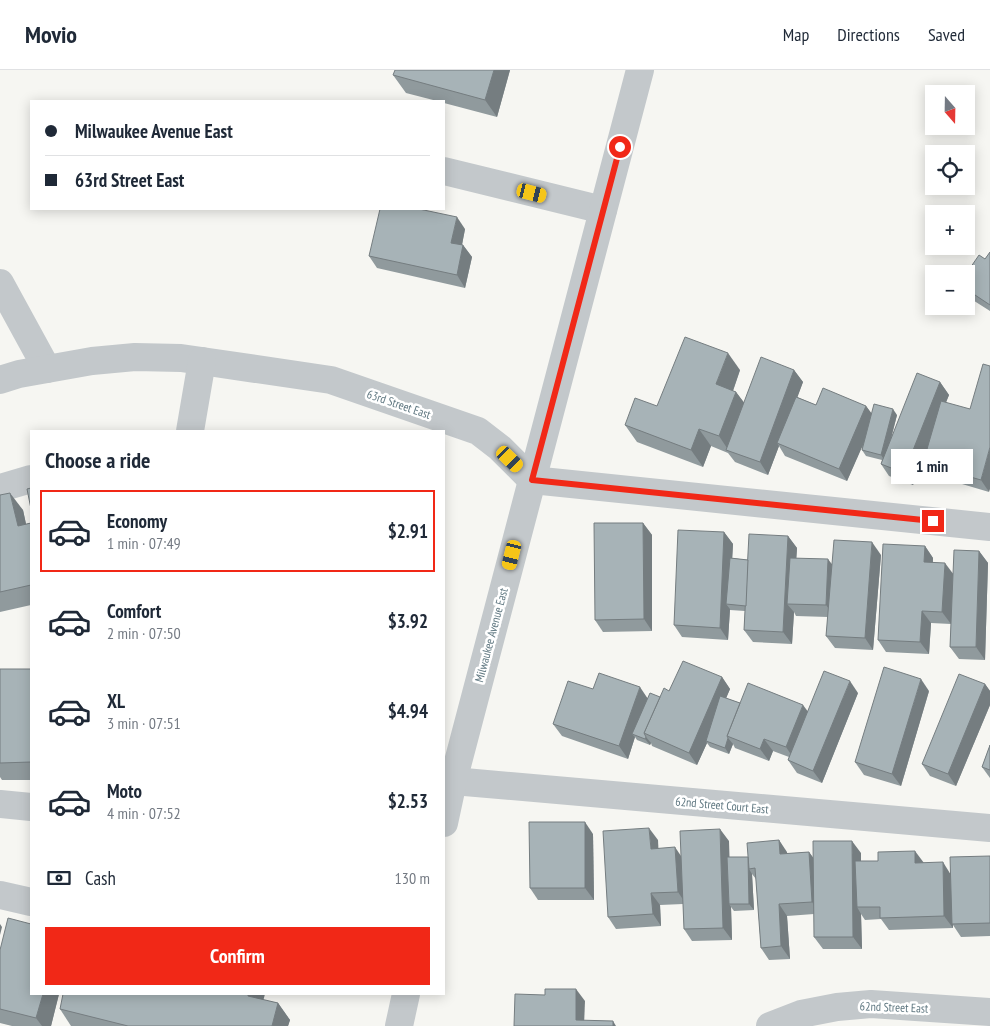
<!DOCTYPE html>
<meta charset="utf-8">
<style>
:root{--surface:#fff;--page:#f2f2f3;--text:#1f2937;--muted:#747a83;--line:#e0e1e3;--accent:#f12817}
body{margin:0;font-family:"PT Sans Narrow",sans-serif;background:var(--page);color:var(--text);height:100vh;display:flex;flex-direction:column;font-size:19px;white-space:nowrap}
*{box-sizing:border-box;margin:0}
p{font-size:16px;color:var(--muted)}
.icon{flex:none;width:28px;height:28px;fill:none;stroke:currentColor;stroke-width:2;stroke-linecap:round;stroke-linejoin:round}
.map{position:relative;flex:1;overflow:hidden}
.panel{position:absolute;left:30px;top:360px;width:415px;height:565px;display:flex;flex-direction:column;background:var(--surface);border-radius:0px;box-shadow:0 2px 12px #0003}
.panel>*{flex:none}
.guide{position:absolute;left:30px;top:30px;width:415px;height:110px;border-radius:0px;box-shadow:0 2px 12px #0003;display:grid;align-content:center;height:110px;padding:0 15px;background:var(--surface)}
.needle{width:32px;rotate:160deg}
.controls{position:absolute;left:925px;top:15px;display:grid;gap:10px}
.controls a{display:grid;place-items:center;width:50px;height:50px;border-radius:0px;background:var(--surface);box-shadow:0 2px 12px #0003;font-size:25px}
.end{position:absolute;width:22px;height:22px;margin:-11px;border:6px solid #f12817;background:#fff;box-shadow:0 0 0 2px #fff}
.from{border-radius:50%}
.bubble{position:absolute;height:35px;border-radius:0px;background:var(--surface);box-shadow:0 2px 12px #0003;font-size:16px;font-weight:700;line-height:35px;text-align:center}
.car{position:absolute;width:15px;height:30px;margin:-15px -8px;border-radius:6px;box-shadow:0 0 4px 1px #0007;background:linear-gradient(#f5c518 24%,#345 0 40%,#f5c518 0 76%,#345 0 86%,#f5c518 0)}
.guide b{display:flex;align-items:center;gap:18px;height:48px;font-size:19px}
.guide b+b{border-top:1px solid var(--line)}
.guide i{width:12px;height:12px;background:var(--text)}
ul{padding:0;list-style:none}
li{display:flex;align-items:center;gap:15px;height:82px;margin:0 10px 8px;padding:0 5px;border:2px solid transparent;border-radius:0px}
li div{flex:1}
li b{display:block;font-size:19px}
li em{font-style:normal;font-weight:700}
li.active{border-color:var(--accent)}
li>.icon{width:45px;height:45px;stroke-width:1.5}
h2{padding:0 15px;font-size:22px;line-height:60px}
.pay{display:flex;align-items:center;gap:12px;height:55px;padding:0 15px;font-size:19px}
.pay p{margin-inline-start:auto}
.primary-button{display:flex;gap:10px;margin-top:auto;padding:10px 15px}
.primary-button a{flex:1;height:58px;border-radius:0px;background:var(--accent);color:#fff;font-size:20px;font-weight:700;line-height:58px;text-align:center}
header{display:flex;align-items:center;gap:30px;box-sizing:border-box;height:70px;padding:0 25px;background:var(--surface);border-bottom:1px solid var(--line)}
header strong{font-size:24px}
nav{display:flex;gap:28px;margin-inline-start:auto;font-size:18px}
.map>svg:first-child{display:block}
</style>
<header>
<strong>Movio</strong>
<nav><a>Map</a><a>Directions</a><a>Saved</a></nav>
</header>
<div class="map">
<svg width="990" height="956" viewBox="0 0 990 956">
<rect width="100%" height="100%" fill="#f6f6f2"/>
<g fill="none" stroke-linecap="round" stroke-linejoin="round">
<g stroke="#c3c8cb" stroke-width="28">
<path d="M 444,101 L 603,140"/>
<path d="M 0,213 L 47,299"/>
<path d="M 0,310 L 19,304 L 92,291 L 135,287 L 181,288 L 331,310 L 478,361 L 500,378 L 532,410 L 990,457"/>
<path d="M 190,361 L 202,291"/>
<path d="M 0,418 L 31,409"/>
<path d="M 453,711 L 990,758"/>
<path d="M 0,734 L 31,737"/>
<path d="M 444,753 L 453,711 L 640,0"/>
<path d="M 0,825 L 31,832"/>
<path d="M 399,956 L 406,924"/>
<path d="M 770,956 L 801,944 L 837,937 L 871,934 L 990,942"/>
</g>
</g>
<g fill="#909a9d">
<path d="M 510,0 L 497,47 L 444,33 L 444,31 L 437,31 L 406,23 L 393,5 Z"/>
<path d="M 465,159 L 462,175 L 463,175 L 472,187 L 465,218 L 377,198 L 369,186 Z"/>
<path d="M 990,182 L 990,241 L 968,227 L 966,224 L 966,204 L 985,189 Z"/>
<path d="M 740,300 L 733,321 L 736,322 L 744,333 L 794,300 L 803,312 L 797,327 L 816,335 L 866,336 L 871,343 L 897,345 L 892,365 L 940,312 L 949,325 L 946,332 L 989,422 L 962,414 L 953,402 L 954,397 L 935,392 L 927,380 L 913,415 L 889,406 L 881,394 L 882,390 L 866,386 L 862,380 L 862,376 L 847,411 L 785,386 L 779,376 L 768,405 L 735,392 L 728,383 L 711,376 L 703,397 L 637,372 L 625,355 L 657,336 Z"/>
<path d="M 0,425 L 23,440 L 26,454 L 31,453 L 31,535 L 0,542 Z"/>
<path d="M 643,453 L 652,465 L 652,561 L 603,562 L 595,550 Z"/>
<path d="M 724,462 L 733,474 L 732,488 L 748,490 L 788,466 L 797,478 L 796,488 L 832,494 L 881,485 L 873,580 L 835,578 L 826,566 L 828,547 L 796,546 L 794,542 L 792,574 L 753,572 L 744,560 L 745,541 L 730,540 L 730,539 L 728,570 L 682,567 L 674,555 Z"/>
<path d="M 925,476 L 933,488 L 933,492 L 953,504 L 979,481 L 988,493 L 985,590 L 959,589 L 950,577 L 951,554 L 931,553 L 929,584 L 886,582 L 878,570 Z"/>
<path d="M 0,599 L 31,599 L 31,710 L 2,710 L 0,707 Z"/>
<path d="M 722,607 L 730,619 L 726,628 L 740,633 L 808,642 L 858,623 L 822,713 L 797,703 L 788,690 L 789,687 L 773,681 L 769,691 L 735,678 L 733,674 L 729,684 L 710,677 L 707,673 L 697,695 L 652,676 L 651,673 L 650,675 L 637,670 L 635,667 L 628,689 L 562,666 L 553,654 L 593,619 L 648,628 L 660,627 L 669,621 Z"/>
<path d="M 985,614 L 990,621 L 990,635 L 956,716 L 930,706 L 922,694 Z"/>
<path d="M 929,621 L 901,716 L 864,705 L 855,692 Z"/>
<path d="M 990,675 L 990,708 L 982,697 Z"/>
<path d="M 593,764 L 594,830 L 538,830 L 530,818 Z"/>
<path d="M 658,770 L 658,778 L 681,786 L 729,771 L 729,787 L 748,787 L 779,770 L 787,784 L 809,782 L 813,788 L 861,783 L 861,791 L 923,793 L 951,804 L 990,786 L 990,866 L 961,867 L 953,855 L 953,858 L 889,860 L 881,849 L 865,850 L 861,844 L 862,879 L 823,879 L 814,867 L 814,844 L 787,846 L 790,889 L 769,890 L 761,878 L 756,809 L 752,804 L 754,840 L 734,841 L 731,837 L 732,870 L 692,871 L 684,859 L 683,834 L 660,835 L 661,856 L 616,859 L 608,847 Z"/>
<path d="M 0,880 L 59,924 L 51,956 L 12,956 L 0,953 Z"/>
<path d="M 263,930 L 278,933 L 290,950 L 288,956 L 71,956 L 60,939 Z"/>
</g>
<g fill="#757d80">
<path d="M 494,0 L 510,0 L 497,47 L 485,30 Z"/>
<path d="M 457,147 L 465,159 L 460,185 L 451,173 Z"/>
<path d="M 463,175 L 472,187 L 465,218 L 457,205 Z"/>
<path d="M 728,283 L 740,300 L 729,332 L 716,314 Z"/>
<path d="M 794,300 L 803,312 L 780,375 L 777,373 L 779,376 L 768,405 L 760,392 Z"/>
<path d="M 940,312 L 949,325 L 913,415 L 904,403 Z"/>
<path d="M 736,322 L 749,339 L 729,381 L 719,366 Z"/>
<path d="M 866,336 L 875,348 L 847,411 L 839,399 Z"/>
<path d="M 893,339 L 897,345 L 885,391 L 881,385 Z"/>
<path d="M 699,359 L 711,376 L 703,397 L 691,380 Z"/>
<path d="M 990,377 L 990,419 L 989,422 L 981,410 Z"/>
<path d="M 10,423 L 23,440 L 30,473 L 18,456 Z"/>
<path d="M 643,453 L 652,465 L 652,561 L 644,549 Z"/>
<path d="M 724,462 L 733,474 L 730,534 L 726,534 L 730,539 L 728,570 L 720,558 Z"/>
<path d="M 788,466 L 797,478 L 794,534 L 787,534 L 794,542 L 792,574 L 783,562 Z"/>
<path d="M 872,472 L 881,485 L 873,580 L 865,568 Z"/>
<path d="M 925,476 L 933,488 L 932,504 L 924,492 Z"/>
<path d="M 979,481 L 988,493 L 985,590 L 976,577 Z"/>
<path d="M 828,489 L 837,501 L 835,547 L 826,535 Z"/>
<path d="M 945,493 L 954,505 L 951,554 L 942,542 Z"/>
<path d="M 922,541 L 931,553 L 929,584 L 920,572 Z"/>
<path d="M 722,607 L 730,619 L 708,671 L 706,671 L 707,673 L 697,695 L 689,683 Z"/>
<path d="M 921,609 L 929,621 L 901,716 L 892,704 Z"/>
<path d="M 850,611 L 858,623 L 822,713 L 813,701 Z"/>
<path d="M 985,614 L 990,621 L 990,635 L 956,716 L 948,704 Z"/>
<path d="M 640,617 L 648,629 L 632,664 L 635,667 L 628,689 L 619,676 Z"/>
<path d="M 803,635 L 812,647 L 794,689 L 786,677 Z"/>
<path d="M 646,667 L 651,673 L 650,675 L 645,669 Z"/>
<path d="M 728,668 L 733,674 L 729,684 L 725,678 Z"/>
<path d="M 764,669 L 773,681 L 769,691 L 760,679 Z"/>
<path d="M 585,752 L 593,764 L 594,830 L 585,818 Z"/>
<path d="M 649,758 L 658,770 L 659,791 L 651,779 Z"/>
<path d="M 720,759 L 729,771 L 731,834 L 729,834 L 731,837 L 732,870 L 723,858 Z"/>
<path d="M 779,770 L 787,782 L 788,796 L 780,784 Z"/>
<path d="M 852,771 L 861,783 L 861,837 L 857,837 L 861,844 L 862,879 L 853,867 Z"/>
<path d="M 675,777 L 683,789 L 686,834 L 678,822 Z"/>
<path d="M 915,781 L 924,793 L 915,793 Z"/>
<path d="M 809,782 L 818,794 L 820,844 L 812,832 Z"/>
<path d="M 748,787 L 749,799 L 752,804 L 754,840 L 749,834 Z"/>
<path d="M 943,792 L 951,805 L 953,858 L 944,846 Z"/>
<path d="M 651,823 L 660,835 L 661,856 L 653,844 Z"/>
<path d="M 779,834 L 787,846 L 790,889 L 781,876 Z"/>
<path d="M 0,854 L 2,857 L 0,865 Z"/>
<path d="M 576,919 L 585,931 L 584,956 L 576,950 Z"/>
<path d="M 43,924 L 59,924 L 51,956 L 42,956 L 36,948 Z"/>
<path d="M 248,924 L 265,924 L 260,943 L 248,926 Z"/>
<path d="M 278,933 L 290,950 L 288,956 L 272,956 Z"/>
<path d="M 613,951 L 616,956 L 613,956 Z"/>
</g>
<g fill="#a7b3b7" stroke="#757d80">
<path d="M 395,0 L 494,0 L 485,30 L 393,5 Z"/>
<path d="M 380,139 L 419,139 L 457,147 L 451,173 L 463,175 L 457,205 L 369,186 Z"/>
<path d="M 990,182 L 990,235 L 966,219 L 966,204 L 979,185 L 985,189 Z"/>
<path d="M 685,267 L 728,283 L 716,314 L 736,322 L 719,366 L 699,359 L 691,380 L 625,355 L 635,328 L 657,336 Z"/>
<path d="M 761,287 L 794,300 L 760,392 L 726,380 Z"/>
<path d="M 983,294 L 990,296 L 990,377 L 981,410 L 953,402 L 957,388 L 927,379 L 941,331 L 970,339 Z"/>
<path d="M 917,303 L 940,312 L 904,403 L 881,394 Z"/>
<path d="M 823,318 L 866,336 L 839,399 L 777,373 L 796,327 L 816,335 Z"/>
<path d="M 874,334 L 893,339 L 881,385 L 862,380 Z"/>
<path d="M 31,418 L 31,439 L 27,419 Z"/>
<path d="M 10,423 L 18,456 L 31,453 L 31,515 L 0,522 L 0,425 Z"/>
<path d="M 594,453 L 643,453 L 644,549 L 595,550 Z"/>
<path d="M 678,460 L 724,462 L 720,558 L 674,555 Z"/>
<path d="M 749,464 L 788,466 L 783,562 L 744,560 Z"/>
<path d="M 834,470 L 872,472 L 865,568 L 826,566 Z"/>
<path d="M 883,474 L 925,476 L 924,492 L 945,493 L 942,542 L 922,541 L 920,572 L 878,570 Z"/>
<path d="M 954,480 L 979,481 L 976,577 L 950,577 Z"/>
<path d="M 730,488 L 748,490 L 746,536 L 726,534 Z"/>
<path d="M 790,488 L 828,489 L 826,535 L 787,534 Z"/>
<path d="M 683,591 L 722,607 L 689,683 L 644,663 L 664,618 L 669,621 Z"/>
<path d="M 884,597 L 921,609 L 892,704 L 855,692 Z"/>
<path d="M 0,599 L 31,599 L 31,692 L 0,693 Z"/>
<path d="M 824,601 L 850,611 L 813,701 L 788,690 Z"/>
<path d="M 599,603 L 640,617 L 619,676 L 553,654 L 568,611 L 593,619 Z"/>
<path d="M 959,604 L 985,614 L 948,704 L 922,694 Z"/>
<path d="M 748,613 L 803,635 L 786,677 L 764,669 L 760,679 L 727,666 Z"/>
<path d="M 650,623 L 660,627 L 644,663 L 646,667 L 645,669 L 632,664 Z"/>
<path d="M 720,626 L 740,633 L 727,666 L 728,668 L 725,678 L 706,671 Z"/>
<path d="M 990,675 L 990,700 L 982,697 Z"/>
<path d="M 529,752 L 585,752 L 585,818 L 530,818 Z"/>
<path d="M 649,758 L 651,779 L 675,777 L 678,822 L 651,823 L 653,844 L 608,847 L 603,761 Z"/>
<path d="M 720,759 L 723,858 L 684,859 L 680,761 Z"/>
<path d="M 779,770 L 780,784 L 809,782 L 812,832 L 779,834 L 781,876 L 761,878 L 755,798 L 749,799 L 747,773 Z"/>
<path d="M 813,771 L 852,771 L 853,867 L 814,867 Z"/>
<path d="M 915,781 L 915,793 L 943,792 L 944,846 L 880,848 L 880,837 L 857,837 L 855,791 L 878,791 L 878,782 Z"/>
<path d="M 990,786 L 990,853 L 952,854 L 950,787 Z"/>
<path d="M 727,787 L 748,787 L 749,834 L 729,834 Z"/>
<path d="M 8,848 L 31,854 L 31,924 L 43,924 L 36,948 L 0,939 L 0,880 Z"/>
<path d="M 545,919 L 576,919 L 576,950 L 613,951 L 613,956 L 514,956 L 515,924 L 545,925 Z"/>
<path d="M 63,924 L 248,924 L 248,926 L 278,933 L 272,956 L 128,956 L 60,939 Z"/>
</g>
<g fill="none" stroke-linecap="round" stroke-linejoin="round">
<path stroke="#f12817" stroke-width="6" d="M 620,77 L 532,410 L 933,451"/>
</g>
<g text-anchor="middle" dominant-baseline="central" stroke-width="5" stroke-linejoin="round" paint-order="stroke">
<g font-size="12" fill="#5f7780" stroke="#fff">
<text transform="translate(399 334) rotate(19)">63rd Street East</text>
<text transform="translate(491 565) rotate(-75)">Milwaukee Avenue East</text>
<text transform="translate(722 735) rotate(5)">62nd Street Court East</text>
<text transform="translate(894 937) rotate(2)">62nd Street East</text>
</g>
</g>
</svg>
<div class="controls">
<a><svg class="needle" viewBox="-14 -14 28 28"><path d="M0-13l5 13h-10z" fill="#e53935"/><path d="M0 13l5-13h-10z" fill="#747a83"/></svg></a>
<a><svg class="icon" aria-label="locate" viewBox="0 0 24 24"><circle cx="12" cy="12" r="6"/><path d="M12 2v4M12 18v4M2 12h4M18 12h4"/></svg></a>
<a>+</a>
<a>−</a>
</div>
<i class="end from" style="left:620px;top:77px"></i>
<i class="end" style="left:933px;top:451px"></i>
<div class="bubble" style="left:891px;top:379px;width:82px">1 min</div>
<i class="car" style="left:532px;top:123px;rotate:104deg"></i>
<i class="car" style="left:510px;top:389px;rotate:134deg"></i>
<i class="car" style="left:512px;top:485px;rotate:194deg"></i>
<div class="guide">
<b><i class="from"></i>Milwaukee Avenue East</b>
<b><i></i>63rd Street East</b>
</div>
<section class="panel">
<h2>Choose a ride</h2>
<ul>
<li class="active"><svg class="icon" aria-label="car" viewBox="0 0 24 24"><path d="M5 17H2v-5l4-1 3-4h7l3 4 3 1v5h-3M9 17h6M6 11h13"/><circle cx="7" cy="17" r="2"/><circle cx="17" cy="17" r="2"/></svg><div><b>Economy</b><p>1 min · 07:49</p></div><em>$2.91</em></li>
<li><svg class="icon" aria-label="car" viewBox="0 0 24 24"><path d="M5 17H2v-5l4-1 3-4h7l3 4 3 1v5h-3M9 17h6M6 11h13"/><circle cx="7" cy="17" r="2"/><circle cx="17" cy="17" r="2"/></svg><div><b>Comfort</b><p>2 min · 07:50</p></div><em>$3.92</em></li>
<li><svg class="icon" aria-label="car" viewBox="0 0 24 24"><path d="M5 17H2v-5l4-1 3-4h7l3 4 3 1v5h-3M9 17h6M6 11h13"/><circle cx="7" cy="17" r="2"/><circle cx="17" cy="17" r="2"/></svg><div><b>XL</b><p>3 min · 07:51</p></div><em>$4.94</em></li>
<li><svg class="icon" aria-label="car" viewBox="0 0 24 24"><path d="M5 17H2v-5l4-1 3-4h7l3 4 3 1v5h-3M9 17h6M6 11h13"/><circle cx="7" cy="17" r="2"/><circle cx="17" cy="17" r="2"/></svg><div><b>Moto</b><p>4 min · 07:52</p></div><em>$2.53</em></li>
</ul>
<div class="pay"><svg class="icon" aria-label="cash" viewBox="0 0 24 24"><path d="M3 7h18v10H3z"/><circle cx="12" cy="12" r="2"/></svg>Cash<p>130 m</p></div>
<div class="primary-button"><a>Confirm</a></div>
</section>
</div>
